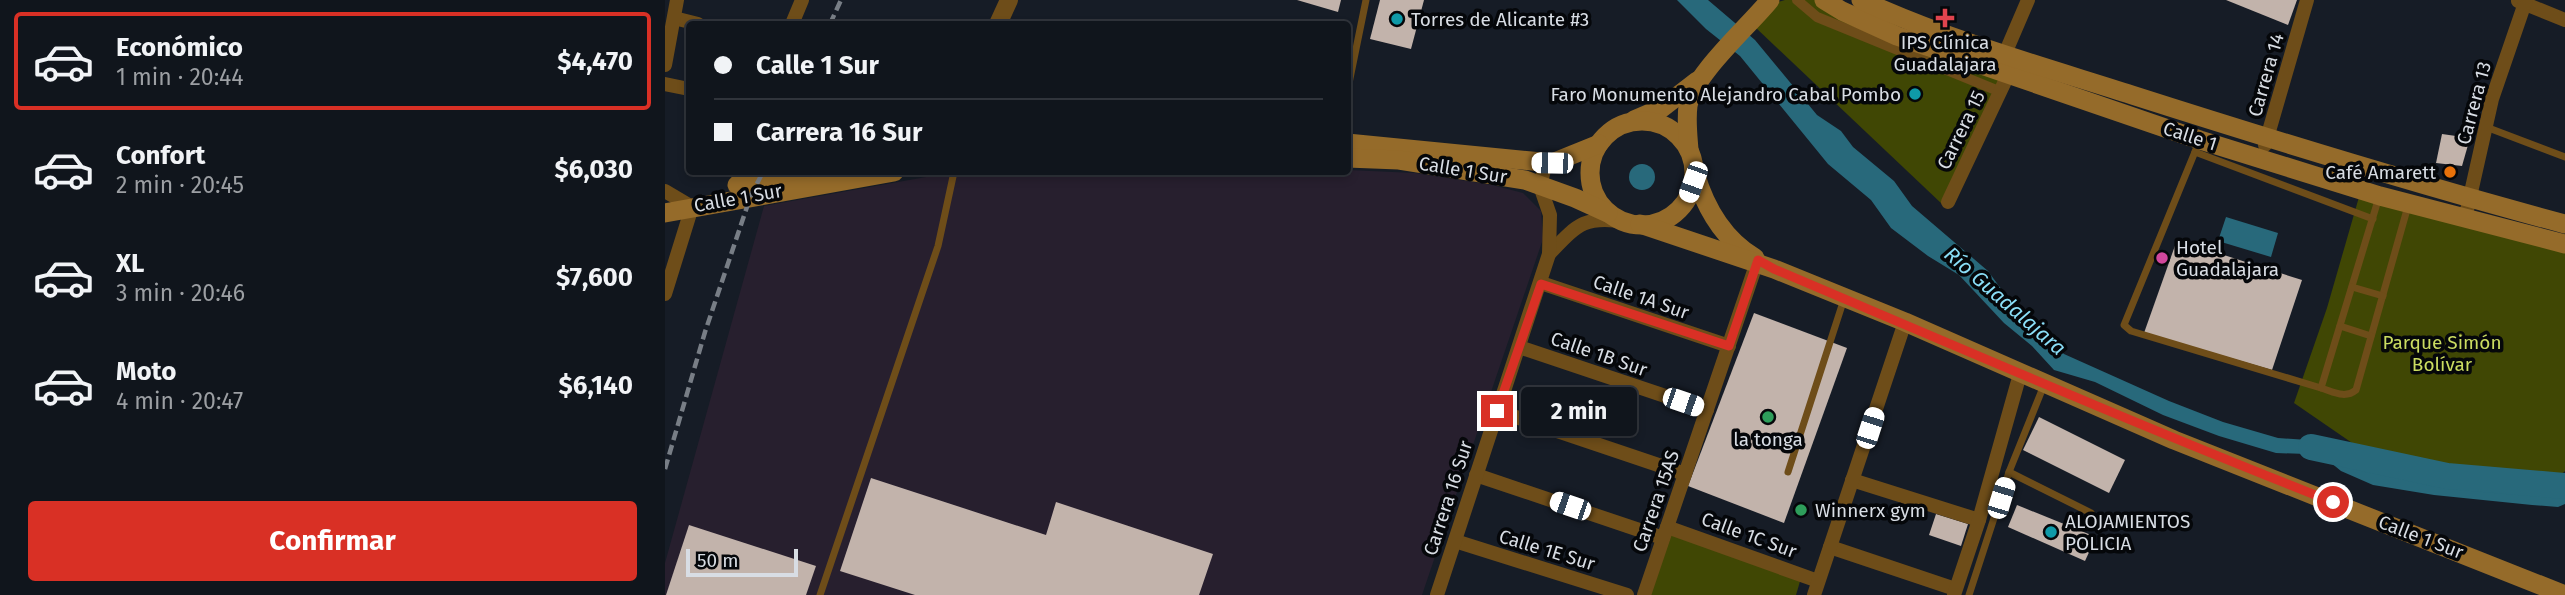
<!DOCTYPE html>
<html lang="es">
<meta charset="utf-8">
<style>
:root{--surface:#10151c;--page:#191e25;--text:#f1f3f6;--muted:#9c9fa3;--line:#30343b;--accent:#d93025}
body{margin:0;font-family:"Fira Sans",sans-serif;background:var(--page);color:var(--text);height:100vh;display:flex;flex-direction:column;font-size:26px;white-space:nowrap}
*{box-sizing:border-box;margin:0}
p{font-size:23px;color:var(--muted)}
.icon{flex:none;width:38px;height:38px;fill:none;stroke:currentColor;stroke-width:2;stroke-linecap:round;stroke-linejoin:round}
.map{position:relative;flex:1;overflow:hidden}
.side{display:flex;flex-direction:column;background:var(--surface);width:665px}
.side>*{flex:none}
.hud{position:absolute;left:21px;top:21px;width:665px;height:154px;border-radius:7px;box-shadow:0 4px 10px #0003,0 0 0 2px var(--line);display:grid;align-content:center;height:154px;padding:0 28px;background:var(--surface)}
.scale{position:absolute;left:21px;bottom:18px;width:112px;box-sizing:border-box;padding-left:7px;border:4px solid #d8dde4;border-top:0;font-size:19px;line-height:24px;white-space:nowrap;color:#d8dde4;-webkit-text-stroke:5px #05070a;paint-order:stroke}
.end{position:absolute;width:32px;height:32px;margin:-16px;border:9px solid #d93025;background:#fff;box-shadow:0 0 0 4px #fff}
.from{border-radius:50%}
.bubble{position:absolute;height:49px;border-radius:7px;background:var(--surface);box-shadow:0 4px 10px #0003,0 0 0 2px var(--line);font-size:23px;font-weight:700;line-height:49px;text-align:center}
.car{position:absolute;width:21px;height:42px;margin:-21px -10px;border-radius:9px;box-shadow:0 0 5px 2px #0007;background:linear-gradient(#fff 24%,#345 0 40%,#fff 0 76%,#345 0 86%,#fff 0)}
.hud b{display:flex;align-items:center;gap:24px;height:66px;font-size:26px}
.hud b+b{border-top:2px solid var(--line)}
.hud i{width:18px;height:18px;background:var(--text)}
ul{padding:12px 0 0;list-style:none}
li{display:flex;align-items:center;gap:21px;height:98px;margin:0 14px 10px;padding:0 14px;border:4px solid transparent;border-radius:7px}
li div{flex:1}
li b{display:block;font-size:26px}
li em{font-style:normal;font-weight:700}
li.active{border-color:var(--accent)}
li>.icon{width:63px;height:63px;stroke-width:1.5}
.action{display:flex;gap:14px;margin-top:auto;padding:14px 28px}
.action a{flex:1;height:80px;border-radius:7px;background:var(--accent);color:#fff;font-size:28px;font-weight:700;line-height:80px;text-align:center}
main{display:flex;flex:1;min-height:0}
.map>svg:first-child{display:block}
</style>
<main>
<section class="side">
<ul>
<li class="active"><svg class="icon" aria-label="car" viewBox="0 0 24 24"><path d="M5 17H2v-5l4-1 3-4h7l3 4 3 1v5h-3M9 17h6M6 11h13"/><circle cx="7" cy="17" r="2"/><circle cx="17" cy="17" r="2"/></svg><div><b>Económico</b><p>1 min · 20:44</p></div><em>$4,470</em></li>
<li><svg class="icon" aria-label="car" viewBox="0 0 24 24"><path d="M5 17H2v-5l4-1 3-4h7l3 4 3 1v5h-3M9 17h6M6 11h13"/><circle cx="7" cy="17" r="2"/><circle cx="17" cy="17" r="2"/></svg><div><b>Confort</b><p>2 min · 20:45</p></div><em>$6,030</em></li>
<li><svg class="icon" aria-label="car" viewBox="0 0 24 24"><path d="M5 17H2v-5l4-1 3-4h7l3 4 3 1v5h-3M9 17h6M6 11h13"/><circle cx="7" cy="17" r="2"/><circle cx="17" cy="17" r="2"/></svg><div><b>XL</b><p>3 min · 20:46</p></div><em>$7,600</em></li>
<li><svg class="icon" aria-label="car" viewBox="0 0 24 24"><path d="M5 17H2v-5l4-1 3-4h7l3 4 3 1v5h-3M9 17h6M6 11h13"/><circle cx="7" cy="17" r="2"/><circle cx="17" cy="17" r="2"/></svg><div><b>Moto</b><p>4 min · 20:47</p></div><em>$6,140</em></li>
</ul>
<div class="action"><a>Confirmar</a></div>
</section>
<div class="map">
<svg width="1900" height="595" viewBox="0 0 1900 595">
<rect width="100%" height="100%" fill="#161c26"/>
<path fill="#271f2e" d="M 683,170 L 750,173 L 827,185 L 858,193 L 876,211 L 878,239 L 757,595 L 0,595 L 0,563 L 99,206 L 289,172 L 682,172 Z"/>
<g fill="#404704">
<path d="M 1120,0 L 1165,0 L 1341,74 L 1277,204 L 1090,27 L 1109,3 Z"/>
<path d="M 1694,197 L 1900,249 L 1900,471 L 1881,488 L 1813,483 L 1725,469 L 1629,403 L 1662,308 Z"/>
<path d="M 1004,532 L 1136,578 L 1131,595 L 982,595 Z"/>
</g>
<g fill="#28697b">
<path d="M 1012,0 L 1043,0 L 1090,40 L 1152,115 L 1176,131 L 1188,147 L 1229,181 L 1247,206 L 1323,271 L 1350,308 L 1399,354 L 1504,401 L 1558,422 L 1613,438 L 1643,440 L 1673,449 L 1684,459 L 1712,471 L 1806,485 L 1890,492 L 1900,488 L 1900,504 L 1893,507 L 1867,505 L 1769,495 L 1708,485 L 1676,471 L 1665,462 L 1642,454 L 1611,453 L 1554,436 L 1498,415 L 1430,382 L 1389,370 L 1367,346 L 1339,323 L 1294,275 L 1263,256 L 1226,228 L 1206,200 L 1163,164 L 1075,56 L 1041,29 Z"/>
<circle cx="977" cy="177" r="13"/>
<path d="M 1561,217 L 1613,233 L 1606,257 L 1553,241 Z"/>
</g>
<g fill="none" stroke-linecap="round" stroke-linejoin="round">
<path stroke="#28697b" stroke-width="26" d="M 1646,447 L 1782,476 L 1900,486"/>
</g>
<g fill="#c2b3ab">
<path d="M 632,0 L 676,0 L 673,12 Z"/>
<path d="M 715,0 L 759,0 L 746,49 L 705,39 Z"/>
<path d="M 1561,0 L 1632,0 L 1623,25 Z"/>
<path d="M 1777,134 L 1805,138 L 1797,166 L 1771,163 Z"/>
<path d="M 1512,240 L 1637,280 L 1607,370 L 1479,333 Z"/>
<path d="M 1089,313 L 1182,348 L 1119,523 L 1023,486 Z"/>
<path d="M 1374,417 L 1460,460 L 1444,493 L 1358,450 Z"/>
<path d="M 206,478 L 381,535 L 391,502 L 548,554 L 534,595 L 250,595 L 175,571 Z"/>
<path d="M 1352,505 L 1431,537 L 1420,561 L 1343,527 Z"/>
<path d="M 1271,514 L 1303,524 L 1296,546 L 1264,535 Z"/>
<path d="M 24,525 L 151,566 L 141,595 L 1,595 Z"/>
</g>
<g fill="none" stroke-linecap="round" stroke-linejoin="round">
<g stroke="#6e4d19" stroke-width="7">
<path d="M 682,93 L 701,0"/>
<path d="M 1821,127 L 1900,157"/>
<path d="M 1534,142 L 1459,325 L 1466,331 L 1656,388"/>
<path d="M 1530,152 L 1708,219"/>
<path d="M 1714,197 L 1656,388 C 1669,392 1680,399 1691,390 L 1743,206"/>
<path d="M 1687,287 L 1718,296"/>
<path d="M 1675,326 L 1706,336"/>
<path d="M 1123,472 L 1179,299"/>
<path d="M 1344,472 L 1426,513"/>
<path d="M 155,595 L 273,246 L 289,172"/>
<path d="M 1304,595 L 1344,472 L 1379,385"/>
</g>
<path stroke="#6e4d19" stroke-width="10" d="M 1132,0 L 1152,17 L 1336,92"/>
<g stroke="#6e4d19" stroke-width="14">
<path d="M 1853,1 L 1900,20"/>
<path d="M 9,18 L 33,24"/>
<path d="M 127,24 L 137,0"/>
<path d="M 1336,63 L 1363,0"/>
<path d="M 0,65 L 12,0"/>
<path d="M 0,84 L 24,89"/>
<path d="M 1600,145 L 1642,0"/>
<path d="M 0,191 L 27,207 L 0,294"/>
<path d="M 1283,202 L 1343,75"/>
<path d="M 1800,219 L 1827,99 L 1861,0"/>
<path d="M 884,254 C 912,225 919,215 961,222"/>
<path d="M 876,283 L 1064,346"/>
<path d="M 854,347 L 1042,410"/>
<path d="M 833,411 L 1020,474"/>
<path d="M 811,475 L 998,538"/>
<path d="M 1187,480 L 1314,520"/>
<path d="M 1002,527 L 1153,581"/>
<path d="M 790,541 L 962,595"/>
<path d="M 1165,547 L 1290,589"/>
<path d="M 772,595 L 884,254 L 885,215 L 875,186 L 880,166 L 887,163"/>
<path d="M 979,595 L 1093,259"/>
<path d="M 1149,595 L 1240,322"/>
<path d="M 1289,595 L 1314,520 L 1355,374"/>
</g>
<path stroke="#6e4d19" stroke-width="18" d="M 333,24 L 344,0"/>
<g stroke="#956b2a" stroke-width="19">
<path d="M 1159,0 L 1177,11 L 1232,36 L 1535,140 L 1715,196 L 1900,244"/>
<path d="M 1196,0 C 1283,40 1376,66 1467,95 C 1611,141 1754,185 1900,224"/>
<path d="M 969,120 L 997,108 L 1032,81"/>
<circle cx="977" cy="173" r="52"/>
<path d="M 682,143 L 887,163 L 934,144"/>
<path d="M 1024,150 C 1023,136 1021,120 1023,106 C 1028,75 1084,26 1105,0"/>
<path d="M 682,158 L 734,160 L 860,180 L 910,198 L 943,213"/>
<path d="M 1030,173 C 1040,207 1058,239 1090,258"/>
<path d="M 72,185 L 140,172"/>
<path d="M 0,213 L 229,172"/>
<path d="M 975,224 L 1109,269 L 1240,322 L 1509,440 L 1900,595"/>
</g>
<g stroke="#787e86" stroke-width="4.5" stroke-dasharray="10 5" stroke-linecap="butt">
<path d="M 165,24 L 176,0"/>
<path d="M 0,469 L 40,332 L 86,195 L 98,172"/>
</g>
</g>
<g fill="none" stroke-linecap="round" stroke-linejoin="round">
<path stroke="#d93025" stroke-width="9" d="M 832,411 L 876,284 L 1064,346 L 1093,260 L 1109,269 C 1295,348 1480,428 1668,502"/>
</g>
<path fill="#e0444e" stroke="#05070a" stroke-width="2.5" d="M1276.5 7.5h7v7h7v7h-7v7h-7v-7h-7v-7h7z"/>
<g fill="#0f9aa8" stroke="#05070a" stroke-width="2.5">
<circle cx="732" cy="19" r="7"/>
<circle cx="1250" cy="94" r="7"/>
<circle cx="1386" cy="532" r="7"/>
</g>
<circle fill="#e8710a" stroke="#05070a" stroke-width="2.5" cx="1785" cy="172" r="7"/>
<circle fill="#d1479c" stroke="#05070a" stroke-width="2.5" cx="1497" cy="258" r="7"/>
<g fill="#2e9e5b" stroke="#05070a" stroke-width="2.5">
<circle cx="1103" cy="417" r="7"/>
<circle cx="1136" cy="510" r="7"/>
</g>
<g text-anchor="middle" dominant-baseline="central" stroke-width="7" stroke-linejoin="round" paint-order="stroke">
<g font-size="19" fill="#d8dde4" stroke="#05070a" text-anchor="start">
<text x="746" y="19">Torres de Alicante #3</text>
<text x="1280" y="42" text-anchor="middle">IPS Clínica<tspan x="1280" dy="22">Guadalajara</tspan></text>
<text x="1236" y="94" text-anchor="end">Faro Monumento Alejandro Cabal Pombo</text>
<text x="1771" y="172" text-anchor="end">Café Amarett</text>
<text x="1511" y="247">Hotel<tspan x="1511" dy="22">Guadalajara</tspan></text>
<text x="1103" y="439" text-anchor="middle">la tonga</text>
<text x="1150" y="510">Winnerx gym</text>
<text x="1400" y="521">ALOJAMIENTOS<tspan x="1400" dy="22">POLICIA</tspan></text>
</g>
<g font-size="19" fill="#d8dde4" stroke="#05070a">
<text transform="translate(1601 75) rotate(-74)">Carrera 14</text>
<text transform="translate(1809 103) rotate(-75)">Carrera 13</text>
<text transform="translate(1296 130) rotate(-64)">Carrera 15</text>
<text transform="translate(1525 136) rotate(18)">Calle 1</text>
<text transform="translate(798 170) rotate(9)">Calle 1 Sur</text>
<text transform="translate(73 198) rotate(-10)">Calle 1 Sur</text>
<text transform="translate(976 297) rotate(19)">Calle 1A Sur</text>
<text transform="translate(934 354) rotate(19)">Calle 1B Sur</text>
<text transform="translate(783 498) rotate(-72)">Carrera 16 Sur</text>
<text transform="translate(991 501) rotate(-71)">Carrera 15AS</text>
<text transform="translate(1084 535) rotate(20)">Calle 1C Sur</text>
<text transform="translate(1756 537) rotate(21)">Calle 1 Sur</text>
<text transform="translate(882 550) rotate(17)">Calle 1E Sur</text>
</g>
<g font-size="19" fill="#cbdc61" stroke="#05070a">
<text x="1777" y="342">Parque Simón<tspan x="1777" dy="22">Bolívar</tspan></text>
</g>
<g font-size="21" font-style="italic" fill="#8adef7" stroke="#05070a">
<text transform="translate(1340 301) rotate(41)">Río Guadalajara</text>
</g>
</g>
</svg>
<div class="scale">50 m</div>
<i class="end from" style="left:1668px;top:502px"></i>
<i class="end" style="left:832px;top:411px"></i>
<div class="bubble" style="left:856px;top:387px;width:116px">2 min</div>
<i class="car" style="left:887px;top:163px;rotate:271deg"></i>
<i class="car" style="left:1028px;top:182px;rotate:200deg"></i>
<i class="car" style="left:1018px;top:402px;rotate:109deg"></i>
<i class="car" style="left:1205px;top:428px;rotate:18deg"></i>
<i class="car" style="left:1336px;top:498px;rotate:17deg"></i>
<i class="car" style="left:905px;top:506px;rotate:289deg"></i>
<div class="hud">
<b><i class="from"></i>Calle 1 Sur</b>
<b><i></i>Carrera 16 Sur</b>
</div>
</div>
</main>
